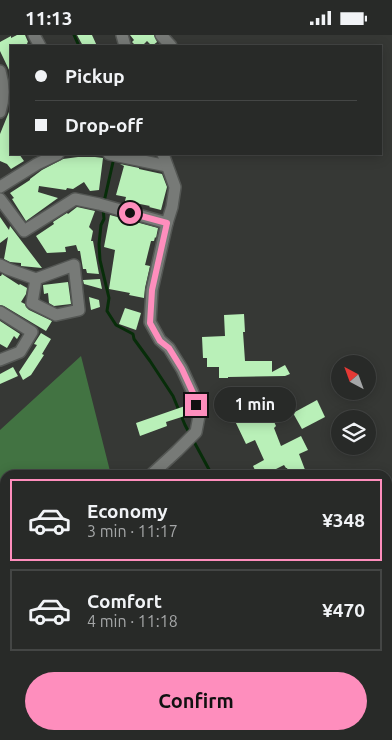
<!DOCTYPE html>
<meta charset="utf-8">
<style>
:root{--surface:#282a28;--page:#303230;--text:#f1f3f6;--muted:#a5a7a8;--line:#444645;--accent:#fe8ebd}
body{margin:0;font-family:Ubuntu,sans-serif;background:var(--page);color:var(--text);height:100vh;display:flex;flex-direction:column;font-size:19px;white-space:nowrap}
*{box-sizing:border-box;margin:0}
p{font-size:16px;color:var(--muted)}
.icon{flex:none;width:28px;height:28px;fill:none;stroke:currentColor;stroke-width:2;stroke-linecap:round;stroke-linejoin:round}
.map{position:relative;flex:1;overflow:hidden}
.panel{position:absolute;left:0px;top:435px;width:392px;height:270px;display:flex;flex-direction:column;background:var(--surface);border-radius:15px 15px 0 0;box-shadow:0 2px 12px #0003,0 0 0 1px var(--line)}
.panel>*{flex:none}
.top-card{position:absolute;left:10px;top:10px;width:372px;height:110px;border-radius:0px;box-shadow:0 2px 12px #0003,0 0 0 1px var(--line);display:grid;align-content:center;height:110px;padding:0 25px;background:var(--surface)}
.needle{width:32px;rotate:319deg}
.buttons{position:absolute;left:331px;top:320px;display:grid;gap:10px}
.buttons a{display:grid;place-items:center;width:45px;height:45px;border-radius:50%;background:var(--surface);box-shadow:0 2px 12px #0003,0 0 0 1px var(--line);font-size:25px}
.end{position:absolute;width:22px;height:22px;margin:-11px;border:6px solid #fe8ebd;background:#111;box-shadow:0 0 0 2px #111}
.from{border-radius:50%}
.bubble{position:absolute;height:35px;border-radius:18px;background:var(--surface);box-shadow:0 2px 12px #0003,0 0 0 1px var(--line);font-size:16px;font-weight:600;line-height:35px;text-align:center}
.top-card b{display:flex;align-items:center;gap:18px;height:48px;font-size:19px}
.top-card b+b{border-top:1px solid var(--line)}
.top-card i{width:12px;height:12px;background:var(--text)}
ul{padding:9px 0 0;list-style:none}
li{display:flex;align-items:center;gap:15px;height:82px;margin:0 10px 8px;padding:0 15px;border:2px solid var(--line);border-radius:0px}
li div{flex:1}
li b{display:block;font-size:19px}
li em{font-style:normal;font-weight:600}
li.on{border-color:var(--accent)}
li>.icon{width:45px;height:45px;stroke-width:1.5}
.button{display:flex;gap:10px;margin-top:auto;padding:10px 25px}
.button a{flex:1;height:58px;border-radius:30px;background:var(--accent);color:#111;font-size:20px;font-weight:600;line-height:58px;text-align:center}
.status{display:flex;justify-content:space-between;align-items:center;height:35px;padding:0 25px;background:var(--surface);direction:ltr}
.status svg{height:14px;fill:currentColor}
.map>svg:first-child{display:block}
</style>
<div class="status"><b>11:13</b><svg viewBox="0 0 49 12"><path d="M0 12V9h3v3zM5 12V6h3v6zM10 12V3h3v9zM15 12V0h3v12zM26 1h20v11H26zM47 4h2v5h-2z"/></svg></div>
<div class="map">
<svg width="392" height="705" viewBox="0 0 392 705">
<rect width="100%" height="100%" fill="#363835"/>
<path fill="#2b5b2c" d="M 388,591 L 392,596 L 392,705 L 145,705 L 139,700 L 388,700 Z"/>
<g fill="#427342">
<path d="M 81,321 L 111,440 L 5,440 L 5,700 L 139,700 L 145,705 L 0,705 L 0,395 Z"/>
<path d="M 388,464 L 392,466 L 392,596 L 388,591 Z"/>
</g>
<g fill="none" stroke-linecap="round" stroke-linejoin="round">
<g stroke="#072d09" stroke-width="3">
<path d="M 74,0 L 79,11"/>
<path d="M 104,167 L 113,127 L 113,122"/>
<path d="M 103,173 L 104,184 L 101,190 L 99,209 L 100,225 L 109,263 L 107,276 L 116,290 L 133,299 L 134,304 L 150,326 L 173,361 L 185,390 L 212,440"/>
</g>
</g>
<g fill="#b9f0b8">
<path d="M 17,0 L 25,0 L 28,7 L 27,8 L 28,11 L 11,11 L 11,39 L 0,16 L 0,7 L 11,1 L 11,3 Z"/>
<path d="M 77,0 L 92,0 L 97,11 L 83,11 Z"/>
<path d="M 130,0 L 154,0 L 157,7 L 152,11 L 147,6 L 142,11 L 136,11 L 132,7 L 134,5 Z"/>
<path d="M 11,72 L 11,119 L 19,119 L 24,126 L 11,134 L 7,129 L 0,126 L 0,99 Z"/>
<path d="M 78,122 L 95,122 L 103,123 L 99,155 L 90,156 L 84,147 L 73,154 L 67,153 L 66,155 L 39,151 L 38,157 L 58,163 L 26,186 L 12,164 L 14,163 L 10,158 L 30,145 L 30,144 L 42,135 L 63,124 Z"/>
<path d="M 120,129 L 139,133 L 139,134 L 162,139 L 167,152 L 161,175 L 149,172 L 150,171 L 125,166 L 126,162 L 116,160 L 124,131 Z"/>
<path d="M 77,172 L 95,176 L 89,192 L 93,196 L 91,206 L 93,206 L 99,239 L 87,238 L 86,234 L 83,234 L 80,216 L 78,216 L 76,210 L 65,212 L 66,217 L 47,218 L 36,201 L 54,189 L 53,187 L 67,178 L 68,179 Z"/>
<path d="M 110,180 L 158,193 L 156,203 L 155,202 L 154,206 L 151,206 L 145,230 L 150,231 L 145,253 L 144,263 L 129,260 L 130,258 L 109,254 L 115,215 L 104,212 Z"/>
<path d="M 0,182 L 9,195 L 10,191 L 42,233 L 21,231 L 21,228 L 10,227 L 4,224 L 8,202 L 0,208 Z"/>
<path d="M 2,239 L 19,250 L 20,249 L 27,253 L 26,259 L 21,267 L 25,269 L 26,272 L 29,275 L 52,286 L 46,296 L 4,271 L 0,270 L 0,241 L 1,241 Z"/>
<path d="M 100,244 L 102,254 L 84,249 L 83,245 Z"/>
<path d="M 68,247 L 71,269 L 54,271 L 49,268 L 48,258 L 44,259 L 43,250 Z"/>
<path d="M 89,262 L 99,265 L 100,272 L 91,275 Z"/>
<path d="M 125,273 L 141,278 L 136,295 L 119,289 Z"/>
<path d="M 244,279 L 245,297 L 243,297 L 245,326 L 272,326 L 272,337 L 285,330 L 290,339 L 285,341 L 228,342 L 228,343 L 219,343 L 219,332 L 207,332 L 207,323 L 203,323 L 202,302 L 225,301 L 224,280 Z"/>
<path d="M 0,286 L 20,299 L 17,304 L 14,301 L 7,313 L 0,309 Z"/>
<path d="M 41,298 L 51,304 L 42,319 L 44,320 L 31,340 L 23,345 L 19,337 L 37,310 L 34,309 Z"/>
<path d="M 13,332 L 18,341 L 0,349 L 0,339 Z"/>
<path d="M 262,361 L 276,391 L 274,393 L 281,411 L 301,401 L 308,415 L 299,419 L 307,440 L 290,440 L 287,433 L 286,433 L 284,430 L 264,440 L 261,437 L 257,439 L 253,431 L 264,425 L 255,405 L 246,409 L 235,386 L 233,387 L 225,372 L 235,368 L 241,380 L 256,372 L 253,366 Z"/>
<path d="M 317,365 L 325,382 L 302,394 L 293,378 Z"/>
<path d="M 185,371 L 188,380 L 166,387 L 167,391 L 140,401 L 136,388 Z"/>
</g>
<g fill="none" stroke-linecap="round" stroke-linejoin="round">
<defs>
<g id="minor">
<path d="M 34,0 L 40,11"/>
<path d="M 122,0 L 125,11"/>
<path d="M 161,0 L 171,11"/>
<path d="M 0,36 C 4,50 4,64 0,77"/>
<path d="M 109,119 L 167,131"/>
<path d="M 0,152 L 37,129 L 58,119"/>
<path d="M 0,164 L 24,196 L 75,164 L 99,169 L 167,188"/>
<path d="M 0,230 L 8,234 L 36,244 L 74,230 L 79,275 L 56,280 L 32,268 L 36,244"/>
<path d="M 0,277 L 32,297 L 20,317 L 0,325"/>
<path d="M 151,440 L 177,416 L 196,397 L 199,381 L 193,358 L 182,334 L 169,313 L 160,305 L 150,287 L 152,255 L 167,188 L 172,172 L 175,152 L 163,119"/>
</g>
</defs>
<use href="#minor" stroke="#545754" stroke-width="14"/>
<use href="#minor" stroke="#777a77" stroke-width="11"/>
</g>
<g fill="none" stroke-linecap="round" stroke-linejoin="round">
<path stroke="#fe8ebd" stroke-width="6" d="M 130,178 L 167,188 L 152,255 L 150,288 L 160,306 L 169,313 L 182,334 L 193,358 L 196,370"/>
</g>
</svg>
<div class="buttons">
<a><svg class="needle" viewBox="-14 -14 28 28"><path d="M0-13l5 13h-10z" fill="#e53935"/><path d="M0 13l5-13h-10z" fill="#a5a7a8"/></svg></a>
<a><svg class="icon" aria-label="layers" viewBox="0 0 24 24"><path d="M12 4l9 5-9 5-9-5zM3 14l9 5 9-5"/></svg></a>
</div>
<i class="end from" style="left:130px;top:178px"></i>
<i class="end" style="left:196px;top:370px"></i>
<div class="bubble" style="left:214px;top:352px;width:82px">1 min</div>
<div class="top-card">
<b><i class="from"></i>Pickup</b>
<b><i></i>Drop-off</b>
</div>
<section class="panel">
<ul>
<li class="on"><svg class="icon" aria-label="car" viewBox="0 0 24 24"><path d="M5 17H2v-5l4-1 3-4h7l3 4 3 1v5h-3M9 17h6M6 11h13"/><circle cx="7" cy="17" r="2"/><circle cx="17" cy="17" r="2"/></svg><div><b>Economy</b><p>3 min · 11:17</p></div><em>¥348</em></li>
<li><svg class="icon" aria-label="car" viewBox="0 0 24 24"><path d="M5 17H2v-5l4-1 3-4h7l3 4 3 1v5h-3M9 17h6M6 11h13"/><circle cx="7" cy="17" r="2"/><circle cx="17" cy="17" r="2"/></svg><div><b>Comfort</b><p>4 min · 11:18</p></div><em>¥470</em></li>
</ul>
<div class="button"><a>Confirm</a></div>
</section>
</div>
